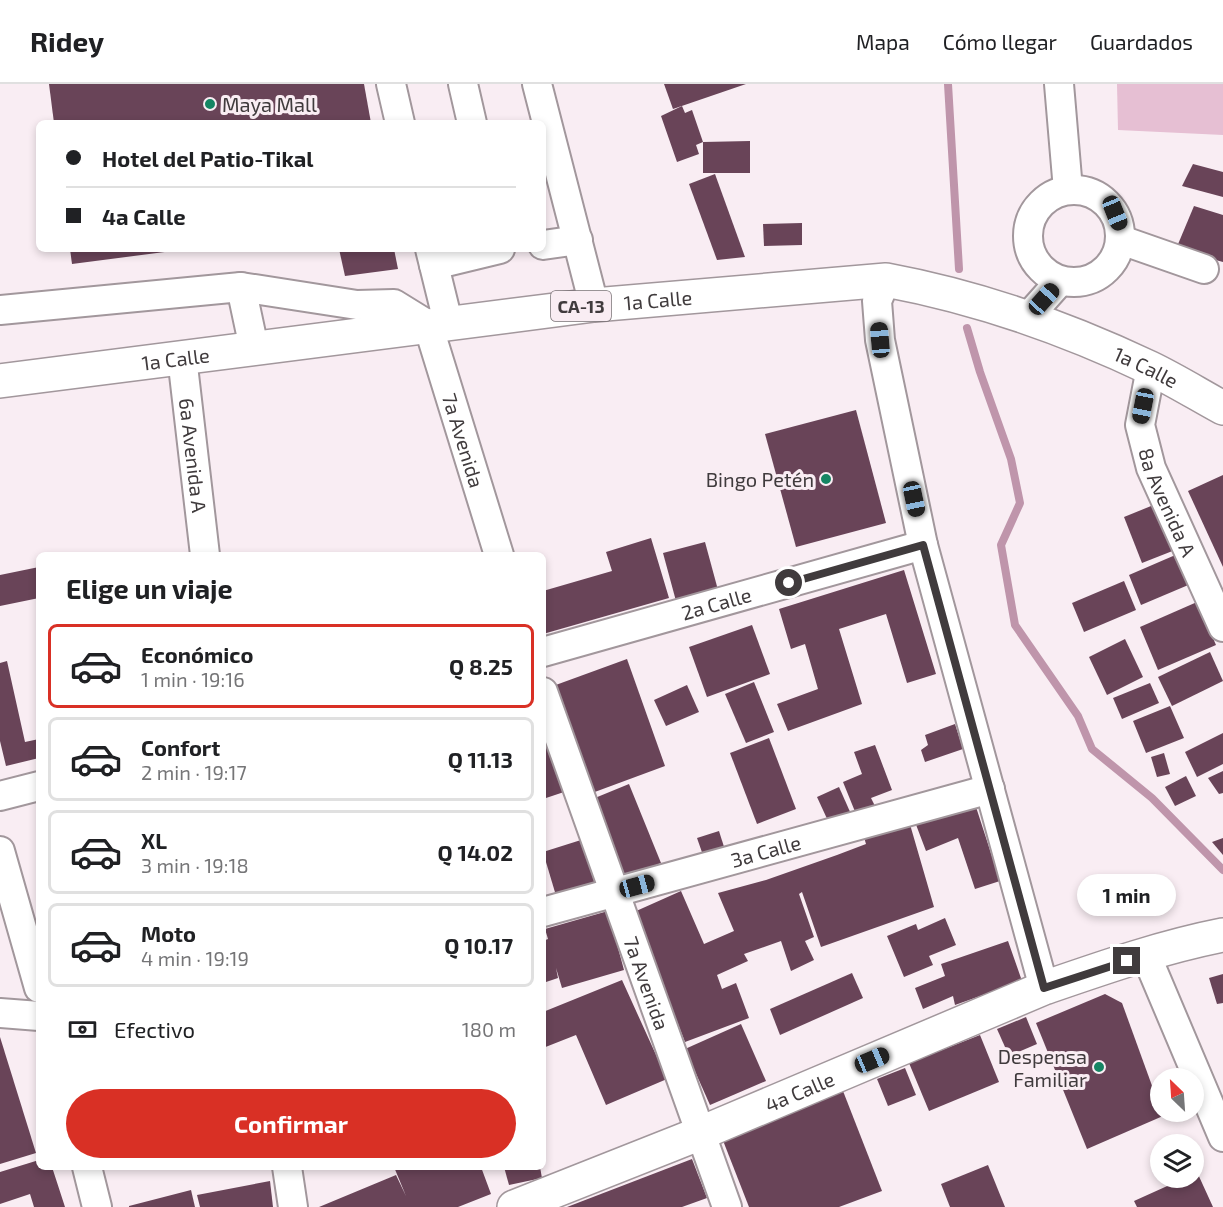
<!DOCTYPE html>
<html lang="es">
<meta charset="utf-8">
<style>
:root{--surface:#fff;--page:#f2f2f2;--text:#202124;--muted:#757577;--line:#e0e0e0;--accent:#d93025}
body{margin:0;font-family:"Exo 2",sans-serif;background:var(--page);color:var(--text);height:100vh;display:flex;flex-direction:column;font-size:22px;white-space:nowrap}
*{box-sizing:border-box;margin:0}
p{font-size:20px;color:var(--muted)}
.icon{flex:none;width:33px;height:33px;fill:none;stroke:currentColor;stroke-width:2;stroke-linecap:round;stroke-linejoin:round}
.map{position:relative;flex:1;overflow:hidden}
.details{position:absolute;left:36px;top:468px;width:510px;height:618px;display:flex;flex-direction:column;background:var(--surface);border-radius:9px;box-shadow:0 3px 9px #0003}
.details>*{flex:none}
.guide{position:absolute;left:36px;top:36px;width:510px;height:132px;border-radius:9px;box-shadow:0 3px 9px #0003;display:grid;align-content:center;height:132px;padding:0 30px;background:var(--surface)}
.needle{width:39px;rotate:335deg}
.fabs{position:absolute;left:1150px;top:984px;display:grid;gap:12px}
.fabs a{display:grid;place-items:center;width:54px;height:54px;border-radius:50%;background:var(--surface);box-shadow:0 3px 9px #0003;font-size:30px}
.end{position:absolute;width:27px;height:27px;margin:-14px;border:8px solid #403b3d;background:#fff;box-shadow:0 0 0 3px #fff}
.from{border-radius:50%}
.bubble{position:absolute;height:42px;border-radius:21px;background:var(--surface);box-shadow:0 3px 9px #0003;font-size:20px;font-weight:700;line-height:42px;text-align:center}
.car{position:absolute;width:18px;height:36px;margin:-18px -9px;border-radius:8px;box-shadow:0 0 4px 2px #0007;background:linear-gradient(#222 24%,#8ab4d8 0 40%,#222 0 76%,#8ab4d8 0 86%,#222 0)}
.guide b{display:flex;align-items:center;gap:21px;height:57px;font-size:22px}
.guide b+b{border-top:2px solid var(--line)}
.guide i{width:15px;height:15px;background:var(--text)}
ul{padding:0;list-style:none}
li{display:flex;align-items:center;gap:18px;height:84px;margin:0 12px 9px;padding:0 18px;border:3px solid var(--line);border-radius:9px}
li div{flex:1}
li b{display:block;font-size:22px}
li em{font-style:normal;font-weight:700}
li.selected{border-color:var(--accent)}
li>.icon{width:54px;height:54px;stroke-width:1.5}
h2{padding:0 30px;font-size:27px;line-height:72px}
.pay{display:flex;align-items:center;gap:15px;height:66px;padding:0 30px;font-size:22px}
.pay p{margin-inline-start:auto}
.cta{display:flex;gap:12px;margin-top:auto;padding:12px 30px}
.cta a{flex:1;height:69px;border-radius:36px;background:var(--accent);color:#fff;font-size:24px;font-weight:700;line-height:69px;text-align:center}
header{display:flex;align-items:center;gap:36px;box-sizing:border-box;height:84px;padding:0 30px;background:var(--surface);border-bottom:2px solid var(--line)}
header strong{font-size:28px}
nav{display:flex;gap:33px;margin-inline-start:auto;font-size:21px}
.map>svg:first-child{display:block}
</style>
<header>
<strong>Ridey</strong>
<nav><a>Mapa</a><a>Cómo llegar</a><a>Guardados</a></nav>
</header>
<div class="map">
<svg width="1223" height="1123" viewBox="0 0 1223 1123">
<rect width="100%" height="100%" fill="#f9edf3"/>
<path fill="#e6bfd3" d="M 1117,0 L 1223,0 L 1223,51 L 1118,46 Z"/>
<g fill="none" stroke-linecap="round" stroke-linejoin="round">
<g stroke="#bf95ab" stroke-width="8">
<path d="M 948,0 L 959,185"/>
<path d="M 967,244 L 980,288 L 1011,375 L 1020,419 L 1001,461 L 1015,541 L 1078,632 L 1092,665 L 1152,714 L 1223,786"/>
</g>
</g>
<g fill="#694458">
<path d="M 49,0 L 364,0 L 371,39 L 54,39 Z"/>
<path d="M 664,0 L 746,0 L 673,25 Z"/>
<path d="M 682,22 L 685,29 L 692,26 L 703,58 L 750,57 L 750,89 L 703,89 L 703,58 L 696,61 L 699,70 L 677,78 L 661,32 Z"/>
<path d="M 1193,80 L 1223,88 L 1223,113 L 1182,102 Z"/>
<path d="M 715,90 L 745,173 L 717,176 L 689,100 Z"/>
<path d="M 1194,122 L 1223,131 L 1223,178 L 1176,165 Z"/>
<path d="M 802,139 L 802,161 L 764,162 L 763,140 Z"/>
<path d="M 70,165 L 180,165 L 180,166 L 72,180 Z"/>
<path d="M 339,165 L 394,165 L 398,185 L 345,192 Z"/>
<path d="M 856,326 L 886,439 L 796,463 L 765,350 Z"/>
<path d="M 1223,391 L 1223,483 L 1188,407 Z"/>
<path d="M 1156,420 L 1175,466 L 1142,479 L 1124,433 Z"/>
<path d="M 651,454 L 669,514 L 543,550 L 543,507 L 612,487 L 606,468 Z"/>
<path d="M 705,458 L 718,506 L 676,517 L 663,469 Z"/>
<path d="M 1180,469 L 1193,499 L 1141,521 L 1129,491 Z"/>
<path d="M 39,483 L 39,514 L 0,522 L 0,491 Z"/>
<path d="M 904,486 L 936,590 L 907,599 L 886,530 L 839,545 L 862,620 L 788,647 L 777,620 L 818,605 L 805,560 L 791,565 L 779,525 Z"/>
<path d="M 1124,497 L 1136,526 L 1084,548 L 1072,519 Z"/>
<path d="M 1197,518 L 1216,561 L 1158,586 L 1140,543 Z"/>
<path d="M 752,541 L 770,590 L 707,613 L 689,563 Z"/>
<path d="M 1125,555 L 1143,593 L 1107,611 L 1089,573 Z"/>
<path d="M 1210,568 L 1223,597 L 1172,622 L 1158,593 Z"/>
<path d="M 627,575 L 665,682 L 592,709 L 553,602 Z"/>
<path d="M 7,577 L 25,658 L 39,655 L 39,674 L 6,682 L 0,657 L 0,579 Z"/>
<path d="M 754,598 L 774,648 L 746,659 L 725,610 Z"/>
<path d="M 1150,599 L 1159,619 L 1122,635 L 1113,614 Z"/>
<path d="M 687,601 L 699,628 L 666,642 L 654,616 Z"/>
<path d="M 1170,622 L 1184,654 L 1146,669 L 1133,637 Z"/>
<path d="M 955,640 L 963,665 L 925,678 L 921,666 L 928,661 L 925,651 Z"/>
<path d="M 543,649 L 564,708 L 543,715 Z"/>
<path d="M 1223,649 L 1223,680 L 1197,693 L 1185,668 Z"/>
<path d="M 769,654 L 796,725 L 757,740 L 730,669 Z"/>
<path d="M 875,661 L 892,706 L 871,714 L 875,722 L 856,730 L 843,698 L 862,690 L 854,668 Z"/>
<path d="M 1164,669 L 1170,690 L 1157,693 L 1151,673 Z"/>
<path d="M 1223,687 L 1223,709 L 1219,710 L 1208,694 Z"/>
<path d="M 1186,692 L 1196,712 L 1175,722 L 1165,703 Z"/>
<path d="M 629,700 L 661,779 L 622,795 L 590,716 Z"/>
<path d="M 839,703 L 851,730 L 829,739 L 817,713 Z"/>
<path d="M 976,723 L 1000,797 L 975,805 L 958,754 L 926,767 L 915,738 L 947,726 L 949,731 Z"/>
<path d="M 909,737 L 934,823 L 821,863 L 802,808 L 799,810 L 814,853 L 805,857 L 814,876 L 791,887 L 781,857 L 744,870 L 748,877 L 717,891 L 722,905 L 736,899 L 749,934 L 685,958 L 634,828 L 681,807 L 704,860 L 734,847 L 718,809 L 766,796 L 837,771 L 866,760 L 863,750 Z"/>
<path d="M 719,747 L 725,766 L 704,774 L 697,754 Z"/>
<path d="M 1223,754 L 1223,771 L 1212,758 Z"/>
<path d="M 581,756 L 596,803 L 557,815 L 543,768 Z"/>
<path d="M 608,827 L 624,886 L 562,904 L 556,884 L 558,894 L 543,899 L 543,857 L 548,855 L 545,845 Z"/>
<path d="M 945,834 L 956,861 L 929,872 L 933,881 L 904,893 L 887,852 L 916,840 L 918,846 Z"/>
<path d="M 1008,857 L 1022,897 L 955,921 L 953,912 L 923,925 L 915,904 L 945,892 L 941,880 Z"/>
<path d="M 852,889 L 863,914 L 780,951 L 770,925 Z"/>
<path d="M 1223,890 L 1223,919 L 1217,920 L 1209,894 Z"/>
<path d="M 622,896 L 667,995 L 606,1021 L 576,951 L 543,964 L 543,928 Z"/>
<path d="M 1105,910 L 1122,919 L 1163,1032 L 1087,1065 L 1036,939 Z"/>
<path d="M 1026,933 L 1037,960 L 1009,972 L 997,945 Z"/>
<path d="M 741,940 L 766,997 L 710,1021 L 685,965 Z"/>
<path d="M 980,951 L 999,998 L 929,1027 L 909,979 Z"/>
<path d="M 0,953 L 36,1069 L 0,1080 Z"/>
<path d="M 905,984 L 916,1011 L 888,1022 L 877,995 Z"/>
<path d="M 843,1007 L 882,1107 L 839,1123 L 749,1123 L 722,1054 Z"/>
<path d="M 692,1075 L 707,1114 L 682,1123 L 567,1123 Z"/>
<path d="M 39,1076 L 39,1083 L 52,1083 L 65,1123 L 34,1123 L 30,1110 L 0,1120 L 0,1088 Z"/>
<path d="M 988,1081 L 1005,1123 L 950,1123 L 941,1100 Z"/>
<path d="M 394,1083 L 481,1083 L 491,1110 L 458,1123 L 319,1123 L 396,1091 L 406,1112 Z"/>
<path d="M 504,1083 L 540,1083 L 542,1094 L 509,1101 Z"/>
<path d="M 1197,1088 L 1213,1123 L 1137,1123 L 1134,1117 L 1185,1094 L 1194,1094 L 1194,1089 Z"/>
<path d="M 270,1097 L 273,1123 L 200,1123 L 197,1111 Z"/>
<path d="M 191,1106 L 195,1123 L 129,1123 L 129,1122 Z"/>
</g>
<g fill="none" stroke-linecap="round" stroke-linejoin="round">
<defs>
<g id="minor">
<path d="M 391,0 L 400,39"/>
<path d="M 463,0 L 472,39"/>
<path d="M 537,0 L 594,221"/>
<path d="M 1059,0 L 1068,106"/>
<circle cx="1074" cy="152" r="46"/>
<path d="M 1121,156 L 1204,185"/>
<path d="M 543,161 L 578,156"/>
<path d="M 430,165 L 448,238"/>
<path d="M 434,181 L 500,165"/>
<path d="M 886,196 L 877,217 L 880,256 L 923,461 L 1044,904"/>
<path id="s1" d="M 241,203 L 357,221 L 394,220 L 428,241 L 499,471"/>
<path d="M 0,226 L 241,203 L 254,264"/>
<path d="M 1028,233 L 1060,197"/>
<path id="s2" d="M 182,273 L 205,471"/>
<path id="s3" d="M 1151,284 L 1140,341 L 1151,384 L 1223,543"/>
<path id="s4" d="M 543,568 L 923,461"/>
<path id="s5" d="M 543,608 L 727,1123"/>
<path d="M 0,712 L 39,702"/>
<path d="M 0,767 L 39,904"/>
<path id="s6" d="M 543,828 L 990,705"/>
<path d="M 1146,871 L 1223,1053"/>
<path d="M 0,929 L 39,932"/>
<path d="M 87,1083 L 97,1123"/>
<path d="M 287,1083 L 293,1123"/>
</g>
<g id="major">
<path id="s7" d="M 0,297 L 594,221 L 886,196 C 977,213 1066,244 1150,284 C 1175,296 1199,311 1223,324"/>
<path id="s8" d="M 514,1123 L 701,1049 L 1044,904 C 1102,884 1162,863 1223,851"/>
</g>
</defs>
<use href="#minor" stroke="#a2979c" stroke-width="32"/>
<use href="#major" stroke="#a2979c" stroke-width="36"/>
<use href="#minor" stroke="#fff" stroke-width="28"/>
<use href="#major" stroke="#fff" stroke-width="33"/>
</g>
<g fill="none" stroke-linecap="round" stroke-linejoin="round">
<path stroke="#403b3d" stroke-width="8" d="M 789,499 L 923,461 L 1044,904 L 1127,877"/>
</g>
<g fill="#158563" stroke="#f9edf3" stroke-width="2">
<circle cx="210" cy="20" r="6"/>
<circle cx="826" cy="395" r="6"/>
<circle cx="1099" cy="983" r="6"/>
</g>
<g text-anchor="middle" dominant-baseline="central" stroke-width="6" stroke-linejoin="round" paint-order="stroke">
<rect fill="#f9edf3" stroke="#787074" stroke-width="1.5" x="551" y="207" width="60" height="30" rx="4.5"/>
<g font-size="18" font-weight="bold" fill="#403b3d">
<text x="581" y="222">CA-13</text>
</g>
<g font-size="20" fill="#403b3d" stroke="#f9edf3" text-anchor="end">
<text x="222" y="20" text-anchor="start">Maya Mall</text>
<text x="814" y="395">Bingo Petén</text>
<text x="1087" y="972">Despensa<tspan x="1087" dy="23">Familiar</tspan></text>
</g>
<g font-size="20" fill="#403b3d" stroke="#f9edf3">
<text stroke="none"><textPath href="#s7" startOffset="663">1a Calle</textPath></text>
<text stroke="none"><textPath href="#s7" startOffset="177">1a Calle</textPath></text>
<text stroke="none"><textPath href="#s7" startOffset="1167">1a Calle</textPath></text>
<text stroke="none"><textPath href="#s1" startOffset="315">7a Avenida</textPath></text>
<text stroke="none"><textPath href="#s2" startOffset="99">6a Avenida A</textPath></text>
<text stroke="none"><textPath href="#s3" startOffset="140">8a Avenida A</textPath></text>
<text stroke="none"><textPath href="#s4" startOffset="180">2a Calle</textPath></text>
<text stroke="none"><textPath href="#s6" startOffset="231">3a Calle</textPath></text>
<text stroke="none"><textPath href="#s5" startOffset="309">7a Avenida</textPath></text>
<text stroke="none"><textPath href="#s8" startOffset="308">4a Calle</textPath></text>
</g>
</g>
</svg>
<div class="fabs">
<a><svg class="needle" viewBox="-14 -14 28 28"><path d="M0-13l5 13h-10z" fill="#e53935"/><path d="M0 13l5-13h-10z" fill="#757577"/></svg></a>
<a><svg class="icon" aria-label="layers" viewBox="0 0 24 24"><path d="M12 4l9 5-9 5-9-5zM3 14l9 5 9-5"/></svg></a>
</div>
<i class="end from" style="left:789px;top:499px"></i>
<i class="end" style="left:1127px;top:877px"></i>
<div class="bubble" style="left:1077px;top:790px;width:99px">1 min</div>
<i class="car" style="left:1115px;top:129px;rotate:158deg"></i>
<i class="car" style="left:1044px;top:215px;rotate:42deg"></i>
<i class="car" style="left:880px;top:256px;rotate:355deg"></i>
<i class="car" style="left:1143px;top:322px;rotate:191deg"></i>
<i class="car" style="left:914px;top:415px;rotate:168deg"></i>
<i class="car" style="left:637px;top:802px;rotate:75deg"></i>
<i class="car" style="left:872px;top:976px;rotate:67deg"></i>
<div class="guide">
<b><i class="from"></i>Hotel del Patio-Tikal</b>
<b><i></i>4a Calle</b>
</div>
<section class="details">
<h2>Elige un viaje</h2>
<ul>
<li class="selected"><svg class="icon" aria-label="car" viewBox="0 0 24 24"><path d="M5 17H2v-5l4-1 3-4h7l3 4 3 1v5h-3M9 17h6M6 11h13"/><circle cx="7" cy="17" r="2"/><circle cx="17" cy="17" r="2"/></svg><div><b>Económico</b><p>1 min · 19:16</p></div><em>Q 8.25</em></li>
<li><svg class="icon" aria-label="car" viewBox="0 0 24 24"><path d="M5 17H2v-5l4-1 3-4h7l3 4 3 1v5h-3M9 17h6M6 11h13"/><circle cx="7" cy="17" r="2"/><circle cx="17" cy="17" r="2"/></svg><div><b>Confort</b><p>2 min · 19:17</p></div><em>Q 11.13</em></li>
<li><svg class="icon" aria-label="car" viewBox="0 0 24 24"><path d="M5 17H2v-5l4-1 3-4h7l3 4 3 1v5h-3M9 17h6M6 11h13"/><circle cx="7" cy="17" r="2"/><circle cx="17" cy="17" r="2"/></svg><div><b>XL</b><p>3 min · 19:18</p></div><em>Q 14.02</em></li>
<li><svg class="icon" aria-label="car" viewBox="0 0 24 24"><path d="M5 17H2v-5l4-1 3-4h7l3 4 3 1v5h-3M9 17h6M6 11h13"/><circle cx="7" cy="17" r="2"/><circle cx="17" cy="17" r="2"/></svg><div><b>Moto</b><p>4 min · 19:19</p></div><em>Q 10.17</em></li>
</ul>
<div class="pay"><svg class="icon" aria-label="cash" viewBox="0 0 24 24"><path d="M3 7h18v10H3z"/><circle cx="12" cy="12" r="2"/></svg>Efectivo<p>180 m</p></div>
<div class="cta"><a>Confirmar</a></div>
</section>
</div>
